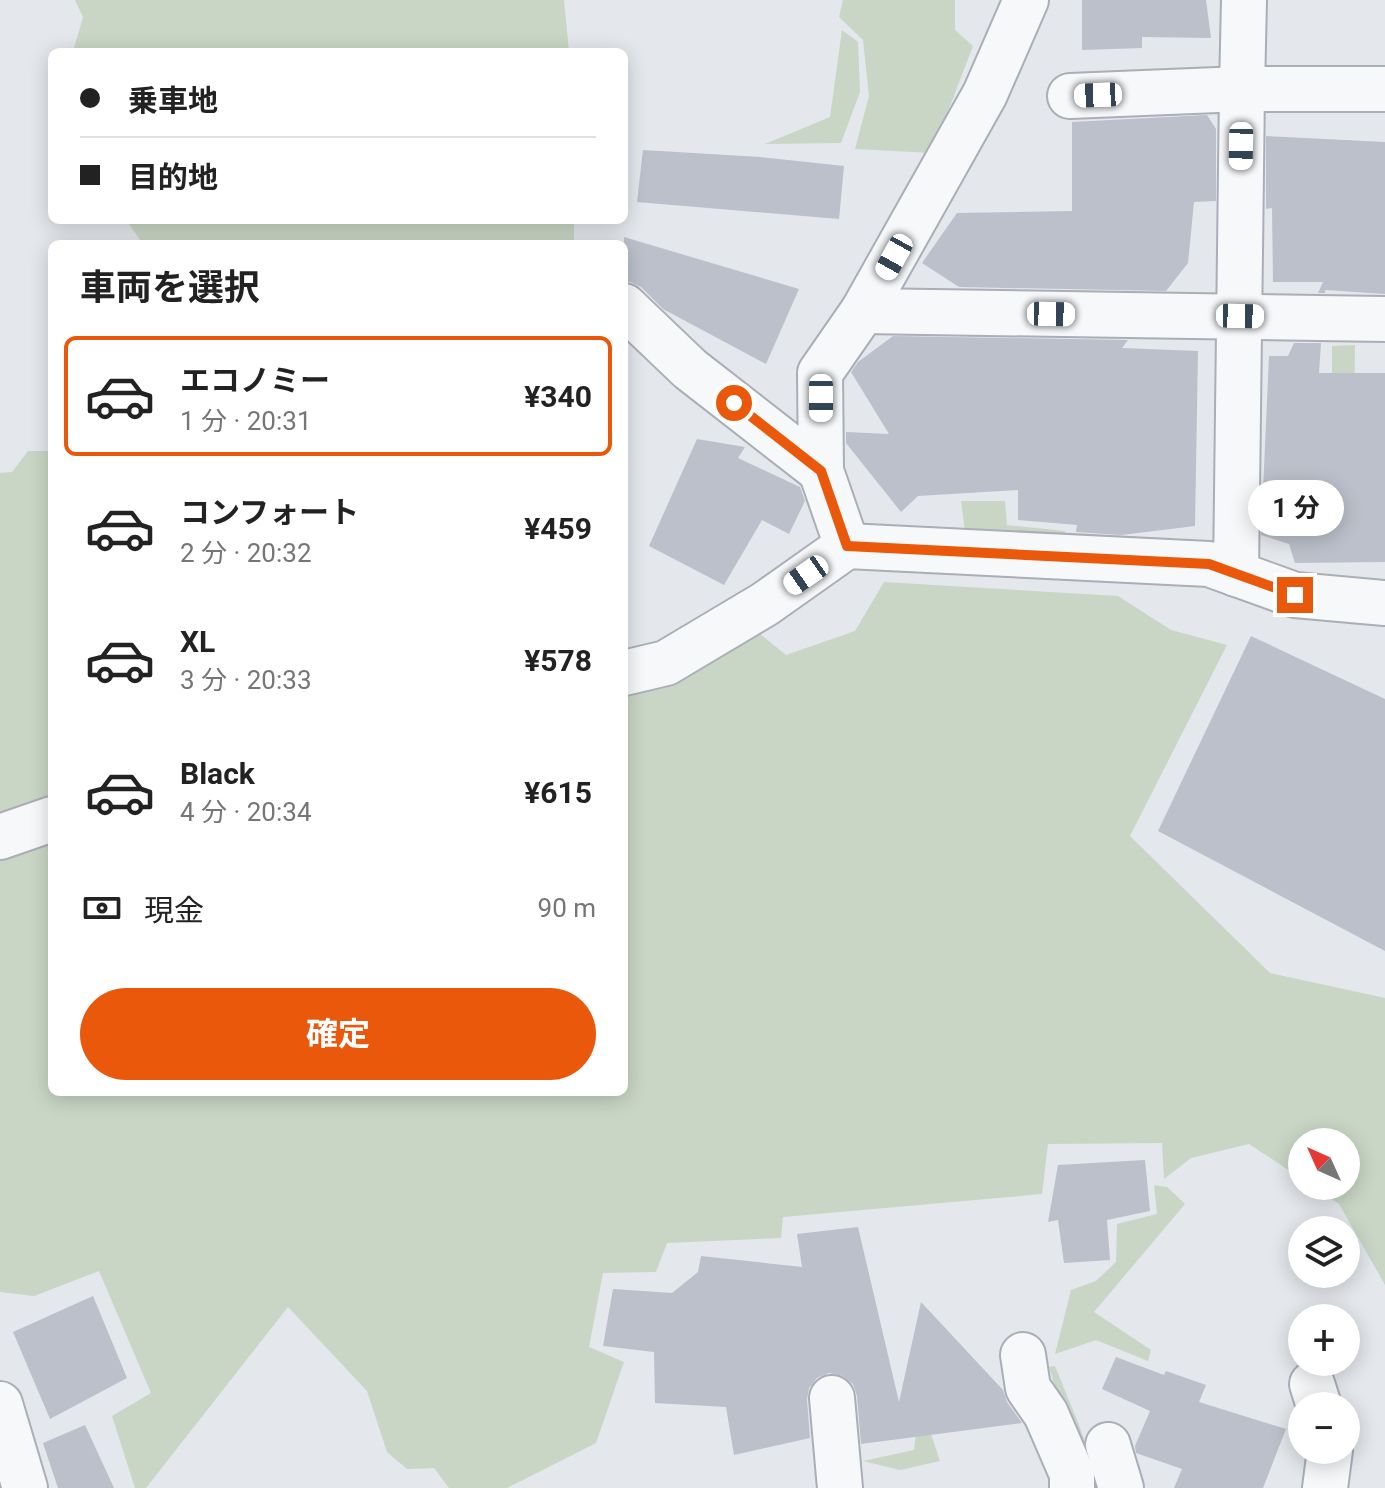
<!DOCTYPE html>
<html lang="ja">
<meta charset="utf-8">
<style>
:root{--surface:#fff;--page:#f2f2f2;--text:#222;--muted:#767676;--line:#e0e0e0;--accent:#ea580c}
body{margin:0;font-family:Roboto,"Noto Sans JP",sans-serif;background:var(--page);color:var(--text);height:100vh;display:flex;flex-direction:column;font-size:30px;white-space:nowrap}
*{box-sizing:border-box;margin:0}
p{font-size:26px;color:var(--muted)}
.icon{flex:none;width:44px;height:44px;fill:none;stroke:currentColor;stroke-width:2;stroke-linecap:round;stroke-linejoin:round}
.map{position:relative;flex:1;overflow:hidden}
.sheet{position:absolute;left:48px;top:240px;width:580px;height:856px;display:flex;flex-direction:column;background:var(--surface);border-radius:12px;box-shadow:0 4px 20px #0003}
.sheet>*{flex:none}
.top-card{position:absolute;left:48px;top:48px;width:580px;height:176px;border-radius:12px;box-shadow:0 4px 20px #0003;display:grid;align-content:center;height:176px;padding:0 32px;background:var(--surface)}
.needle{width:52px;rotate:315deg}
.controls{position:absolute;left:1288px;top:1128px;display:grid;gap:16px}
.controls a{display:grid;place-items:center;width:72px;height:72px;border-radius:50%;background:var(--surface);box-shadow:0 4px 20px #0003;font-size:40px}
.end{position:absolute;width:36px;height:36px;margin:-18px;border:10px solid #ea580c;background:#fff;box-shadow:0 0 0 4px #fff}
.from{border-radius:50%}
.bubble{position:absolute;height:56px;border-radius:28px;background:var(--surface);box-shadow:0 4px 20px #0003;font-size:26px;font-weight:700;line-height:56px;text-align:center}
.car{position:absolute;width:24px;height:48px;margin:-24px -12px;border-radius:10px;box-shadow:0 0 6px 2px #0007;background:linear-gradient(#fff 24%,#345 0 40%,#fff 0 76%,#345 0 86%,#fff 0)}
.top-card b{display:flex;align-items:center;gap:28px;height:76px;font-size:30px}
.top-card b+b{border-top:2px solid var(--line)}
.top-card i{width:20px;height:20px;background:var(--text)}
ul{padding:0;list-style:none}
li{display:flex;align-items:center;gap:24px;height:120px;margin:0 16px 12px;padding:0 16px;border:4px solid transparent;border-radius:12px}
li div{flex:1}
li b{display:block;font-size:30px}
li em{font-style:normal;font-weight:700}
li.selected{border-color:var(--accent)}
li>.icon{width:72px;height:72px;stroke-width:1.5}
h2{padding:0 32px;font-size:36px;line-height:96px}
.pay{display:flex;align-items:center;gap:20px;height:88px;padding:0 32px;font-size:30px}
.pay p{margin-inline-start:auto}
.cta{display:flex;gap:16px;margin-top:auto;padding:16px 32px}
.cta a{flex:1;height:92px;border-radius:48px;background:var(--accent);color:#fff;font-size:32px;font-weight:700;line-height:92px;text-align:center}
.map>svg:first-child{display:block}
</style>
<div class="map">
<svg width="1385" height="1488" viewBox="0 0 1385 1488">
<rect width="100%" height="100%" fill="#e4e7ec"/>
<g fill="#c9d6c5">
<path d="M 75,0 L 564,0 L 569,52 L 73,52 L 83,17 Z"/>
<path d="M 843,0 L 955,0 L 955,30 L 973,46 L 932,153 L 855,149 L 869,96 L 863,40 L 839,17 Z"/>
<path d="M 842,30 L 858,42 L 860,92 L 841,143 L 765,144 L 830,117 Z"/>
<path d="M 126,220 L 574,220 L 574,244 L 143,244 Z"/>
<path d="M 1355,345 L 1354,443 L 1332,440 L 1332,346 Z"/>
<path d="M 28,451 L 52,451 L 52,802 L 0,820 L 0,473 L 12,472 Z"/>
<path d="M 961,501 L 1005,501 L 1007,525 L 1065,531 L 1065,542 L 966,539 Z"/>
<path d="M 884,582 L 1118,596 L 1171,630 L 1227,645 L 1130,836 L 1270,973 L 1385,998 L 1385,1285 L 1339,1204 L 1312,1186 L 1346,1186 L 1346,1142 L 1302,1142 L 1302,1179 L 1249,1144 L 1191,1158 L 1164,1179 L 1162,1143 L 1048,1144 L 1042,1194 L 783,1217 L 781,1238 L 667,1243 L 656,1272 L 603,1273 L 589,1347 L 624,1362 L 596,1443 L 507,1488 L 449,1488 L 434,1468 L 407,1469 L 387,1452 L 367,1391 L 288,1307 L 146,1488 L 135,1488 L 112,1416 L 151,1393 L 99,1271 L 34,1296 L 0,1292 L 0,853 L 52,838 L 52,1092 L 624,1092 L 624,694 L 754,629 L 786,655 L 855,631 Z"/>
<path d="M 1154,1185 L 1167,1187 L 1185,1204 L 1094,1312 L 1151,1350 L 1148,1361 L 1096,1340 L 1055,1354 L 1071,1290 L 1096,1281 L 1116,1262 L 1117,1224 L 1157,1214 Z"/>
<path d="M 1055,1366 L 1079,1425 L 1101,1488 L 1086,1488 L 1049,1367 Z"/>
<path d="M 920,1401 L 940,1461 L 900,1470 L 863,1461 L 914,1450 Z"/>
</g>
<g fill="#bbc0ca">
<path d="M 1082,0 L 1206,0 L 1211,38 L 1142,37 L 1142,48 L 1082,50 Z"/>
<path d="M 1207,115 L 1216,129 L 1216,201 L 1194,202 L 1188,263 L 1166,291 L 959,287 L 922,263 L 957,213 L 1072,211 L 1072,122 Z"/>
<path d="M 1266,136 L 1385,142 L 1385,294 L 1325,290 L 1325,293 L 1318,293 L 1323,282 L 1273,282 L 1272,208 L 1266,209 Z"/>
<path d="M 643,150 L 760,157 L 844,166 L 839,219 L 637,202 Z"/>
<path d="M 624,237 L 799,289 L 766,364 L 663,309 L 641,287 L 631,282 L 625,282 Z"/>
<path d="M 893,336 L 1128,340 L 1122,348 L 1198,351 L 1195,526 L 1121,535 L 1076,532 L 1077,525 L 1018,520 L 1018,490 L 918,496 L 901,512 L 846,443 L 846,432 L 889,434 L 851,372 L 858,362 Z"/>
<path d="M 1294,343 L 1321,343 L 1319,373 L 1385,373 L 1385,562 L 1295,563 L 1289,544 L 1261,535 L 1269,356 L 1288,356 Z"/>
<path d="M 697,439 L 745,447 L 738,458 L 800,487 L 805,501 L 789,534 L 762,520 L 724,585 L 649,546 Z"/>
<path d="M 1251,636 L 1385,699 L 1385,951 L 1158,831 Z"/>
<path d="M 1145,1160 L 1150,1211 L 1107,1220 L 1110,1260 L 1064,1263 L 1058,1220 L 1048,1222 L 1058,1165 Z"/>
<path d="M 858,1227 L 899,1402 L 921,1302 L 1003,1390 L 1007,1402 L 1022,1423 L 861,1444 L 857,1396 L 853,1384 L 843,1376 L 829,1373 L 817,1378 L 809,1388 L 807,1400 L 810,1438 L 734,1455 L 726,1407 L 655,1403 L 654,1352 L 603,1346 L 613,1289 L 672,1293 L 698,1272 L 701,1256 L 802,1267 L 797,1234 Z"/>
<path d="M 93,1296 L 127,1378 L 50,1419 L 13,1332 Z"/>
<path d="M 1116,1357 L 1164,1375 L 1166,1371 L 1206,1385 L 1199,1402 L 1286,1429 L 1263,1488 L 1174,1488 L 1182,1469 L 1136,1453 L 1135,1446 L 1150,1411 L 1102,1389 Z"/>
<path d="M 85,1425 L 114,1488 L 58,1488 L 43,1443 Z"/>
</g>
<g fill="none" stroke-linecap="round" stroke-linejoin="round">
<defs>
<g id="minor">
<path d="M 1070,96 L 1242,89 L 1385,89"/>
<path d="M 624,306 L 690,369 L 821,471"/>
<path d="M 863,311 L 1385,319"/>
<path d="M 847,546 L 1209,564 L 1295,595 L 1385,603"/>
<path d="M 1236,574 L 1242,89 L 1244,0"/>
<path d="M 624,673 L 666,663 L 765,604 L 847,546 L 821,471 L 820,373 L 863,311 L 985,94 L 1026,0"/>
<path d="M 0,837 L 52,819"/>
<path d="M 1023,1355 L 1028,1388 L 1046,1414 L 1072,1474 L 1072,1488"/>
<path d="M 1312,1384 L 1319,1406"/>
<path d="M 832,1398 L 840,1488"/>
<path d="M 0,1404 L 25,1488"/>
<path d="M 1108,1445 L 1121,1488"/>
<path d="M 1325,1488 L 1330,1450"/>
</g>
</defs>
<use href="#minor" stroke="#a9aeb7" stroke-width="48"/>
<use href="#minor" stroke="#f7f8fa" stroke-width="44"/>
</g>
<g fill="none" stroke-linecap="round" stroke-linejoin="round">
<path stroke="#ea580c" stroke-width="10" d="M 734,403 L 821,471 L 847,546 L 1209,564 L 1295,595"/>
</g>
</svg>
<div class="controls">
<a><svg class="needle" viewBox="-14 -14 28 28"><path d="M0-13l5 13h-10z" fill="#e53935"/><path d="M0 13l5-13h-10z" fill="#767676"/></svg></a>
<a><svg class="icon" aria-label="layers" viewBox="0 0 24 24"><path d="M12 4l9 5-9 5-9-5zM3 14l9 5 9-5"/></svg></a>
<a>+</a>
<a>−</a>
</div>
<i class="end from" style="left:734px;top:403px"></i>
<i class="end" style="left:1295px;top:595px"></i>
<div class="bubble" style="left:1248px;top:480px;width:96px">1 分</div>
<i class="car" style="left:1098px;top:95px;rotate:268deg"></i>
<i class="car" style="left:1241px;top:146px;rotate:181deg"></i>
<i class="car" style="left:894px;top:257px;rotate:209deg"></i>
<i class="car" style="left:1051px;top:314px;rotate:91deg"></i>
<i class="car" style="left:1240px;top:316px;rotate:91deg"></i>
<i class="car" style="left:821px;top:398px;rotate:180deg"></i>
<i class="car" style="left:806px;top:575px;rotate:235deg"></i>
<div class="top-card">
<b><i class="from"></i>乗車地</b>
<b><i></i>目的地</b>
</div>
<section class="sheet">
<h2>車両を選択</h2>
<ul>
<li class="selected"><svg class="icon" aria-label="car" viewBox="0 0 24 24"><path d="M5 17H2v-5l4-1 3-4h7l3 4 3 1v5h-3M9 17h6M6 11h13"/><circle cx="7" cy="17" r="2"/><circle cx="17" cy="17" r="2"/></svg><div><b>エコノミー</b><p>1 分 · 20:31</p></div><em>¥340</em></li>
<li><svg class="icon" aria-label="car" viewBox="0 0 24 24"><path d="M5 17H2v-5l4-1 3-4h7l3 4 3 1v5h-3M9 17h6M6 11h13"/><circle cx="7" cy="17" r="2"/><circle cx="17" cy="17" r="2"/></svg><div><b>コンフォート</b><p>2 分 · 20:32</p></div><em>¥459</em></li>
<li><svg class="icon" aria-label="car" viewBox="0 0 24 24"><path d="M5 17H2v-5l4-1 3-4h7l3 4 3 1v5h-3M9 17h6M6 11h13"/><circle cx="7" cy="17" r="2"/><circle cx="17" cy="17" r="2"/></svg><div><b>XL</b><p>3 分 · 20:33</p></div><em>¥578</em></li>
<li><svg class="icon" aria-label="car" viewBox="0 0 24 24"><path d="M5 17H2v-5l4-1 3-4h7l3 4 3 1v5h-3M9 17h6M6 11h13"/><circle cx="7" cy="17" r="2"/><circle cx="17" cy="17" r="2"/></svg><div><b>Black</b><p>4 分 · 20:34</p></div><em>¥615</em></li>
</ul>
<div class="pay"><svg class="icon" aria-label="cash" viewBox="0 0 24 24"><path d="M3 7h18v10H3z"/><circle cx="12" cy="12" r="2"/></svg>現金<p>90 m</p></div>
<div class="cta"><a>確定</a></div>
</section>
</div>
